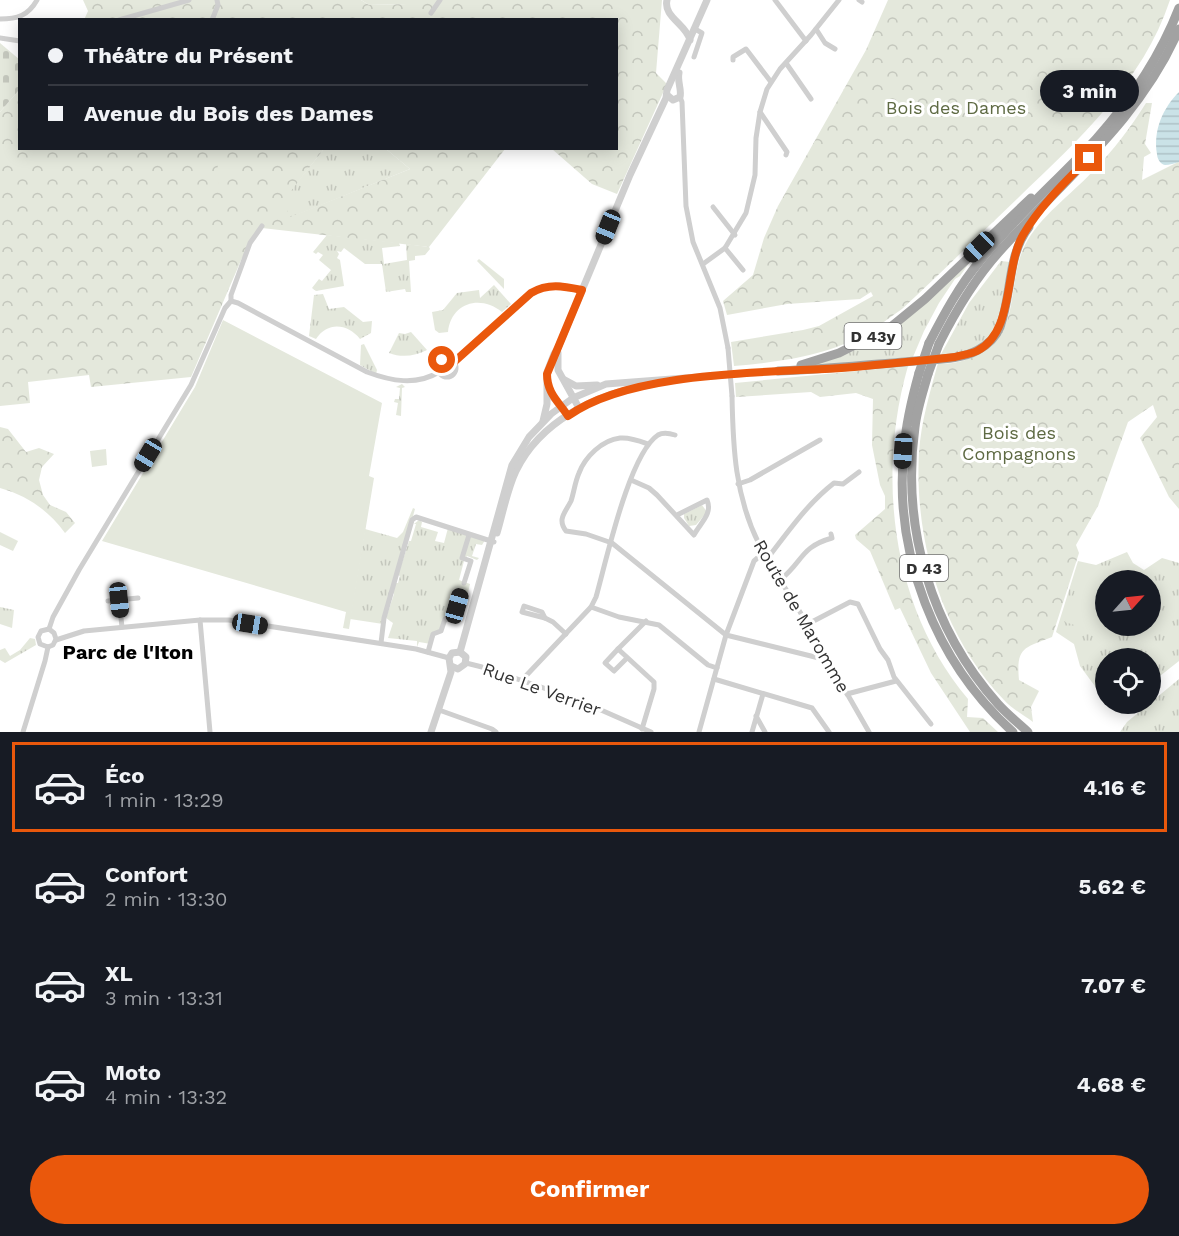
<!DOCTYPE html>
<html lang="fr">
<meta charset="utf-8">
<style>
:root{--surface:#171b24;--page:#242831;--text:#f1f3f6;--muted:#9ea1a6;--line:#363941;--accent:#ea580c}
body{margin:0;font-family:"Work Sans",sans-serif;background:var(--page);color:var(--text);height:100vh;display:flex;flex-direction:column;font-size:22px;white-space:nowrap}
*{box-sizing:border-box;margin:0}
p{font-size:20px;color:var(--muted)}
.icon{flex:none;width:33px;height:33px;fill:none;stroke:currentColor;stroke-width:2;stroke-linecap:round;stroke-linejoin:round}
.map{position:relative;height:732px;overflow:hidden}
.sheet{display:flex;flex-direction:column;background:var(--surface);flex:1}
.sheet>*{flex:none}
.hud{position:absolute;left:18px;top:18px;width:600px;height:132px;border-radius:0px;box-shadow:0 3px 15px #0003;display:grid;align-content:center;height:132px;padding:0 30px;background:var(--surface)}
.needle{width:39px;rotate:63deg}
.tools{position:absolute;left:1095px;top:570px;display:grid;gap:12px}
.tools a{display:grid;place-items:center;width:66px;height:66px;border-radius:50%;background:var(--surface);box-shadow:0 3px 15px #0003;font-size:30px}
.end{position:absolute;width:27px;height:27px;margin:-14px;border:8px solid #ea580c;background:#fff;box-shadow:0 0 0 3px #fff}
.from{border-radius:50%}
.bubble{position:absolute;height:42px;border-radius:21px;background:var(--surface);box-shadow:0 3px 15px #0003;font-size:20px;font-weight:700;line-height:42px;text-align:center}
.car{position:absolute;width:18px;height:36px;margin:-18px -9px;border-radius:8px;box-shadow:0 0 4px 2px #0007;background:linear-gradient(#222 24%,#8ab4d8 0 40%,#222 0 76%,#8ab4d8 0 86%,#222 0)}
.hud b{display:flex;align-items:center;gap:21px;height:57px;font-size:22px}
.hud b+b{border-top:2px solid var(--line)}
.hud i{width:15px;height:15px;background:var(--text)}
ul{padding:10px 0 0;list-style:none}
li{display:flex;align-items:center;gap:18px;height:90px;margin:0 12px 9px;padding:0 18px;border:3px solid transparent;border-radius:0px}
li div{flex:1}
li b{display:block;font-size:22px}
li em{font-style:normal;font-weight:700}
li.on{border-color:var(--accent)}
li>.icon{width:54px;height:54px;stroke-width:1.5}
.action{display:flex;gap:12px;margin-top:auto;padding:12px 30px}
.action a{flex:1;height:69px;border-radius:36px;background:var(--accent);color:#fff;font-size:24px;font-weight:700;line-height:69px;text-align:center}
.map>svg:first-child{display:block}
</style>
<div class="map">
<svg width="1179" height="732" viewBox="0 0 1179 732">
<defs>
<pattern id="grass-tufts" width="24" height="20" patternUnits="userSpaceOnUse" patternTransform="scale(1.5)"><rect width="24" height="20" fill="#e4e8dc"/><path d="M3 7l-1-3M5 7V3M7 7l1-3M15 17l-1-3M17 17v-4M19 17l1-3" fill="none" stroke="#c4c7bd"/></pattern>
<pattern id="forest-crowns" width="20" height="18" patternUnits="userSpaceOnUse" patternTransform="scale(1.5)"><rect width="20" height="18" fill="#e4e8dc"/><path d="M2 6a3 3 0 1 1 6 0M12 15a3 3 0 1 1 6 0" fill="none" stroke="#c4c7bd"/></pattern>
<pattern id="cemetery-stones" width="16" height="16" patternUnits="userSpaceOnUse" patternTransform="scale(1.5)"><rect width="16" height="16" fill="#e4e8dc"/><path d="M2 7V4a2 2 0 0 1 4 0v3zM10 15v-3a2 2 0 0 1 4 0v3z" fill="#c4c7bd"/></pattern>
<pattern id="water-rules" width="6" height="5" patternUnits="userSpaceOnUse" patternTransform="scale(1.5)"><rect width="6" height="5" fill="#cae2e7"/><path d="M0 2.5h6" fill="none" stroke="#aec2c7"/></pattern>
</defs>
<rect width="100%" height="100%" fill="#fff"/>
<g fill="url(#grass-tufts)" fill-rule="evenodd">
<path d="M 361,0 L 408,0 L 408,4 L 369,5 Z"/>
<path d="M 324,149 L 386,149 L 410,169 L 289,218 L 282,201 Z"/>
<path d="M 327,235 L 399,243 L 400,246 L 382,248 L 384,264 L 407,260 L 406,244 L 429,247 L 430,249 L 425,255 L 415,256 L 415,260 L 409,261 L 411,292 L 406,292 L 405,289 L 386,292 L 382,264 L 365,264 L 344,248 L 341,252 L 337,251 L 339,254 L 337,258 L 340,260 L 344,286 L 316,291 L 312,288 L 319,279 L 322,281 L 331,270 L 319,260 L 323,255 L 318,252 L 316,254 L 313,252 Z"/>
<path d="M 977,252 L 960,276 L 955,279 L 939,303 L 924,331 L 913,357 L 809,366 L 874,338 Z"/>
<path d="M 479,259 L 504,279 L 504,289 L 477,261 Z"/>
<path d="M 1001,261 L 1010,262 C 1005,286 1003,331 980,345 C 968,352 954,354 940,356 L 969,303 Z"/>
<path d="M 494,285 L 511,304 L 502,312 C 480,294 451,303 448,332 L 439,333 L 435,330 L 432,312 L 443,310 L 457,293 L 479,290 L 480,298 Z"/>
<path d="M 323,294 L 329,309 L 344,307 L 363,322 L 372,321 L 371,333 L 360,339 C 348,324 328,321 316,339 L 309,336 L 314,295 Z"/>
<path d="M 411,332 L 427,350 C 415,356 402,358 389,353 L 399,333 L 405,334 Z"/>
<path d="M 364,344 L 377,370 L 376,374 L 360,365 L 361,345 Z"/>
<path d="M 402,384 L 405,387 L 402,388 L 401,416 L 396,415 L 398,403 L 394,402 L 395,399 L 399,399 L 400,388 L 396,387 Z"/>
<path d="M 702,505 L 707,512 L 696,525 L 689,526 L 684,518 L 684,514 Z"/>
<path d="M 413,508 L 415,509 L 383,624 L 350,619 L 365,529 L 397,538 L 403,532 Z"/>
<path d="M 419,520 L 422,522 L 421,527 L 438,532 L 435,541 L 444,543 L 448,528 L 485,540 L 482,545 L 476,544 L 472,556 L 479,558 L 477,560 L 467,556 L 464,561 L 459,580 L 470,584 L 468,593 L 455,590 L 447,617 L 441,631 L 437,632 L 431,644 L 419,642 L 417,647 L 417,641 L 388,638 L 393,623 L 386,618 L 394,594 L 393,593 L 396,583 L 398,583 L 400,576 L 398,575 L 409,541 L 411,541 L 416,524 L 414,524 Z"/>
<path d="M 1127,552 L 1133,563 L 1144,570 L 1162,558 L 1179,563 L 1179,661 L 1151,683 L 1150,658 L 1106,658 L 1105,696 L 1103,697 L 1080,666 L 1074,644 L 1056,632 L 1078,561 L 1096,565 ZM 1106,580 L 1150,580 L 1150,626 L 1106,626 Z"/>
<path d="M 0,607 L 14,610 L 12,628 L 0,624 Z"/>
<path d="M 30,638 L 35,639 L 36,645 L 5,663 L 0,660 L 0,650 L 5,648 L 10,656 L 20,650 Z"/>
<path d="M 1179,679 L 1179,732 L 1120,732 L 1127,722 Z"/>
</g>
<g fill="url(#forest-crowns)">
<path d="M 83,0 L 361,0 L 369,5 L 407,4 L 408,0 L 662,0 L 656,73 L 667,84 L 617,194 L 592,184 L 552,149 L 616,148 L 616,20 L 84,20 L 88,11 Z"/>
<path d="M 888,0 L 1170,0 C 1143,82 1078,140 1018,198 C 979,235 941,273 902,309 C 890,317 879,326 867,333 C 827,356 779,362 734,366 L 731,342 L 803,330 L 819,326 L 873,296 L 871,292 L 860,299 L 787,304 L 727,315 L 723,301 L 753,275 L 764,238 L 778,206 L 866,50 Z"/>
<path d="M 19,90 L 20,148 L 324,149 L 283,201 L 290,217 L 410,169 L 386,149 L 505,149 L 429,247 L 262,228 L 242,258 L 191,377 L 91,387 L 89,375 L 28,382 L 30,403 L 0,406 L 0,112 Z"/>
<path d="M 1146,103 L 1152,103 L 1145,144 L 1151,153 L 1144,157 L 1142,180 L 1176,163 L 1179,159 L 1179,509 L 1169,497 L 1140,438 L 1157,417 L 1153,405 L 1128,422 L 1098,506 L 1076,545 L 1079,553 L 1052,637 C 1024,648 1016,647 1019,680 L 1039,691 L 1031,707 L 1033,722 C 1024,715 1012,709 1004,700 C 942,635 914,541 919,452 C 921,422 930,392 938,363 C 955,366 981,356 993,344 C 1018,320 1009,276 1025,245 C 1040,216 1071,195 1093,171 C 1113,151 1131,127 1146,103 Z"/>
<path d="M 908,366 C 876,477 892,609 968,699 L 967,717 L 983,718 L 998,732 L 970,732 L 931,673 L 900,608 L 895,610 L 870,551 L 856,539 L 855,535 L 885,509 L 885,496 L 880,485 L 872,445 L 873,399 L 856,393 L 820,397 L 811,392 L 736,397 L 735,383 Z"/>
<path d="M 0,427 L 8,429 L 26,452 L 39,448 L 54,454 L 42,467 L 39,480 L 43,495 L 50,505 L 66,512 L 75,523 L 65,533 C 48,510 28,496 0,488 Z"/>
</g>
<path fill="url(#cemetery-stones)" d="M 0,43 L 20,60 L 19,90 L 0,112 Z"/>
<g fill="#e4e8dc">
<path d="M 222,158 L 228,164 L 230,173 L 225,180 L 220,184 L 217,182 L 218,160 Z"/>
<path d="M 223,320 L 382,403 L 369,476 L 374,478 L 349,629 L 343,628 L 346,612 L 102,541 L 195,387 Z"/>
<path d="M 106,449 L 107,465 L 92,467 L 90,451 Z"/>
<path d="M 0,532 L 18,541 L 13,551 L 0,545 Z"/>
<path d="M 1083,565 L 1121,577 L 1120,580 L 1106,580 L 1105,624 L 1102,634 L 1065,622 Z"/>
</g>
<path fill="url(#water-rules)" d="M 1179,92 L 1179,162 C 1175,163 1169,165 1165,165 C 1160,164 1157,158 1157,154 C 1153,130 1163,108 1179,92 Z"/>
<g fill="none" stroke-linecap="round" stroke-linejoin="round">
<g stroke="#cfcfcf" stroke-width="5">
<path d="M 775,0 L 806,41"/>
<path d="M 859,0 L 862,2"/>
<path d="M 431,13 L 440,0"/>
<path d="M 0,19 C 17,19 28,16 37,0"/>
<path d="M 119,20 L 189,0"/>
<path d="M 212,20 L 218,5 L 217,0"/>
<path d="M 816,29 L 825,43 L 835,49"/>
<path d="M 0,38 L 20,41"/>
<path d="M 694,57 L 702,33 L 695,29"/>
<path d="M 733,60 L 733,57 L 746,49 L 771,82"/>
<path d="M 786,63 L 811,99"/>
<path d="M 680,97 L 682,102 L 686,206 L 693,242 L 720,308 L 728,348"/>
<path d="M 760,112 L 787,152 L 786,155"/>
<path d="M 713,207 L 735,235"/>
<path d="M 725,248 L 743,270"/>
<path d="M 703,264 L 725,248 L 746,213 L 755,175 L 756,138 L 760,112 L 767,89 L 780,69 L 811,35 L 839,0"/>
<path d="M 231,301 L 238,303 L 367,372 C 391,381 416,386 439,372"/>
<circle cx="447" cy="368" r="9"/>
<path d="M 454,362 L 536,290 L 559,285 L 582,290"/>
<path d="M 732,396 C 733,448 735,496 759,544 L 760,550 L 769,562 L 805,620 L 869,732"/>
<path d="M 648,444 C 640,441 630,437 620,438 C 602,440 585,457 579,473 C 575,482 574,492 571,501 C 565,513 557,519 566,531 L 586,534 L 612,543 L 726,635 L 827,660"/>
<path d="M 631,480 L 649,488 L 657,495 L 694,535 C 700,523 713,514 707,500 L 677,515"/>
<path d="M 738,484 L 750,480 L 820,440"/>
<path d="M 767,559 C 788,532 807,504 834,483 L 843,484 L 859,472"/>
<path d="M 780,580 C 803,562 800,547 832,538 L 831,534"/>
<path d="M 464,583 L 471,561 L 462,558 L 469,535"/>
<path d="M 119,600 L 122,627"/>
<path d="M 108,601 L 138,598"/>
<path d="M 524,606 L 542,612 L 545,618 L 522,612 Z"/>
<path d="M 591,607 L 619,617 L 659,625 L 708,665 L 717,668"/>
<path d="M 545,618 L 553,622 L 566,634"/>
<path d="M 200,620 L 210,732"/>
<path d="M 806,625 L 850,602 L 858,604 L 880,649 L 888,660 L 894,677 L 931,724"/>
<path d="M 49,629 L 53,617 L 79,570 L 191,385 L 225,308 L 231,301 L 231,295 L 250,243 L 262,226"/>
<path d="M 56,640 L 84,631 L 200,620 L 229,620 L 416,649 L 449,658"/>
<path d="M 381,643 L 384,618 L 412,520 L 416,517 L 494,542"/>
<path d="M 48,647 L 40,644 L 38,637 L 41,631 L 49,629"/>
<path d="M 48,647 L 53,645 L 56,639 L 54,633 L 49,629"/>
<path d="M 618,649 L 605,663 L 614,671 L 627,658"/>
<path d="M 428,652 L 433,634 L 441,631 L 445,619 L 453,620 L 461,592"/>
<path d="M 466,663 L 482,667 L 576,699 L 651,732"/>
<path d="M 714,679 L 812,708 L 829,732"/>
<path d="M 522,680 L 591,607 L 596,597 C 606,562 629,454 658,435 C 663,432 669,433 675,435"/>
<path d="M 847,694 L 896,681"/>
<path d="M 439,710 L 492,729 L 496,732"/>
<path d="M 756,716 L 765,732"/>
<path d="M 642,729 L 654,689 L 654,682 L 618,649 L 646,621"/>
<path d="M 23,732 L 45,661 L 48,647"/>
<path d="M 699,732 L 726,635 L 754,561 L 762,554"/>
<path d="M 752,732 L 763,694"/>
</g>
<g stroke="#cfcfcf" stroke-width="7">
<path d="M 667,0 C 663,17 686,24 690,40"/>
<path d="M 667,95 L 673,100 L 680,97 C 682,90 677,81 679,73"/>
<path d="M 558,353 L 558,370 L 579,408"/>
<path d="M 565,380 L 576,386 L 597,385"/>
<path d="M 549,388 L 552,396 L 568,415"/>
<path d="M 543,421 L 547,404 L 547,372 L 554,354 L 558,348 L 630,175 L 666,98 L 667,90 L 707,0"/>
<path d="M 497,533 C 503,513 507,490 516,471 C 540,421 596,394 649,385"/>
<path d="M 460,652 L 512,465 L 529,437 L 551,414 L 573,398 L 606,384 L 778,371"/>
<path d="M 451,666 L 458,669 L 465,664 L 466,657 L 460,652"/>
<path d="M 431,732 L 451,672 L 449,658 L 452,653 L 460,652"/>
</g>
<g stroke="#a2a2a2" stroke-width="9">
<path d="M 929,343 C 944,314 959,286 980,261 C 1015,217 1058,180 1096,139 C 1131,100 1160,57 1179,8"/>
<path d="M 939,344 C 955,312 974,280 999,252 C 1062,181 1141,119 1179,29"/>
<path d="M 801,365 L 839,353 L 892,326 L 925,299 L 1031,198"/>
<path d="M 778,371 C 823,369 869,365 915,361 C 935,359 960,360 978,350 C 987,345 996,337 1000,327 C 1012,295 1007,255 1029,227"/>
<path d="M 919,373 C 912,398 906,423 904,449 C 893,553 935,662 1013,732"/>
<path d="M 928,374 C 923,392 917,409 915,427 C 901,527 931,629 998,704 C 1007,714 1018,723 1028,732"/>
</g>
<path stroke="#cfcfcf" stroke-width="5" d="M 728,348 L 732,396"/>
<g stroke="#a2a2a2" stroke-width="9">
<path d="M 919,373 L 929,343"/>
<path d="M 928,374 L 939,344"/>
</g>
</g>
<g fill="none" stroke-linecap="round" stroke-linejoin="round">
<path stroke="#ea580c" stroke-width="8" d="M 442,360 L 447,358 L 454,362 L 531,293 C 548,283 563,286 582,290 L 547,374 C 547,393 558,401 568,416 C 630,371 764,373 841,368 C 879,365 917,361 955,357 C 962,355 971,354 977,351 C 1015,332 1004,268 1023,235 C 1040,206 1065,182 1089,158"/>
</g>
<g text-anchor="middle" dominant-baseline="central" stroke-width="6" stroke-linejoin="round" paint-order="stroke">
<g fill="#fff" stroke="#707070" stroke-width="1.5">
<rect x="844.5" y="323" width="57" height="26" rx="4.5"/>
<rect x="900" y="555" width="48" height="26" rx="4.5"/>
</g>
<g font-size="16" font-weight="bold" fill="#323232">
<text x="873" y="336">D 43y</text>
<text x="924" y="568">D 43</text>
</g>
<g font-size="18" fill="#5e6a43" stroke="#fff">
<text x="956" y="107">Bois des Dames</text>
<text x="1019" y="432">Bois des<tspan x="1019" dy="21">Compagnons</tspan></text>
</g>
<g font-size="18" fill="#323232" stroke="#fff">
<text transform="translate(802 616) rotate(60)">Route de Maromme</text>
<text transform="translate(542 689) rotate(20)">Rue Le Verrier</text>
</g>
<g font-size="20" font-weight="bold" fill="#000" stroke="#fff">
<text x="128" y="652">Parc de l'Iton</text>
</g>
</g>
</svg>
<div class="tools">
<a><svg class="needle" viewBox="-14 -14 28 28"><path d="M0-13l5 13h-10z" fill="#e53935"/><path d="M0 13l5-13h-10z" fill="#9ea1a6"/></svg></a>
<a><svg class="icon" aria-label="locate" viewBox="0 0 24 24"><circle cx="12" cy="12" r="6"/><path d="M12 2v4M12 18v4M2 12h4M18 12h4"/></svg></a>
</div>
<i class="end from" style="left:442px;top:360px"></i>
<i class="end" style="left:1089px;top:158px"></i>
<div class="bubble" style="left:1040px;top:70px;width:99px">3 min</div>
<i class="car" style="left:608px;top:227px;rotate:202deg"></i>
<i class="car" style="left:979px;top:247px;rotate:226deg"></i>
<i class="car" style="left:903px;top:451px;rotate:183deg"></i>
<i class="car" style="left:148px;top:455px;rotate:211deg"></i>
<i class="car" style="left:119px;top:600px;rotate:174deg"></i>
<i class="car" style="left:457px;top:606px;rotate:16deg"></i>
<i class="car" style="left:250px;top:624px;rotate:99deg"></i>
<div class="hud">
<b><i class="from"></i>Théâtre du Présent</b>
<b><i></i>Avenue du Bois des Dames</b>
</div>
</div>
<section class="sheet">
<ul>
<li class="on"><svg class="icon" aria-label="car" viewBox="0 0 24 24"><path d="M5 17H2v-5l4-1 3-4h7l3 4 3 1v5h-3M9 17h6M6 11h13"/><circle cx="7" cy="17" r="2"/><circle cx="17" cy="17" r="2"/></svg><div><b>Éco</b><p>1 min · 13:29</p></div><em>4.16 €</em></li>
<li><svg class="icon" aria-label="car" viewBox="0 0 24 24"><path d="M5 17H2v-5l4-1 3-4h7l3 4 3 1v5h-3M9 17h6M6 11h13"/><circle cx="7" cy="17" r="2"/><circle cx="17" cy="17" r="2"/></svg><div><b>Confort</b><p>2 min · 13:30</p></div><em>5.62 €</em></li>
<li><svg class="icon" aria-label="car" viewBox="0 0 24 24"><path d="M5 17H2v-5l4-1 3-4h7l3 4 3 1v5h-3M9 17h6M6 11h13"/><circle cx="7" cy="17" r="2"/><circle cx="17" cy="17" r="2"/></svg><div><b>XL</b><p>3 min · 13:31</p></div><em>7.07 €</em></li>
<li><svg class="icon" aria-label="car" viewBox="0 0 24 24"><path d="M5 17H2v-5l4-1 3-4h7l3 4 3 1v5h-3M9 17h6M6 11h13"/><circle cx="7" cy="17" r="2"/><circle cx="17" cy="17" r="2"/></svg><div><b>Moto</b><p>4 min · 13:32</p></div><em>4.68 €</em></li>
</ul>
<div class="action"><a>Confirmer</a></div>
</section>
